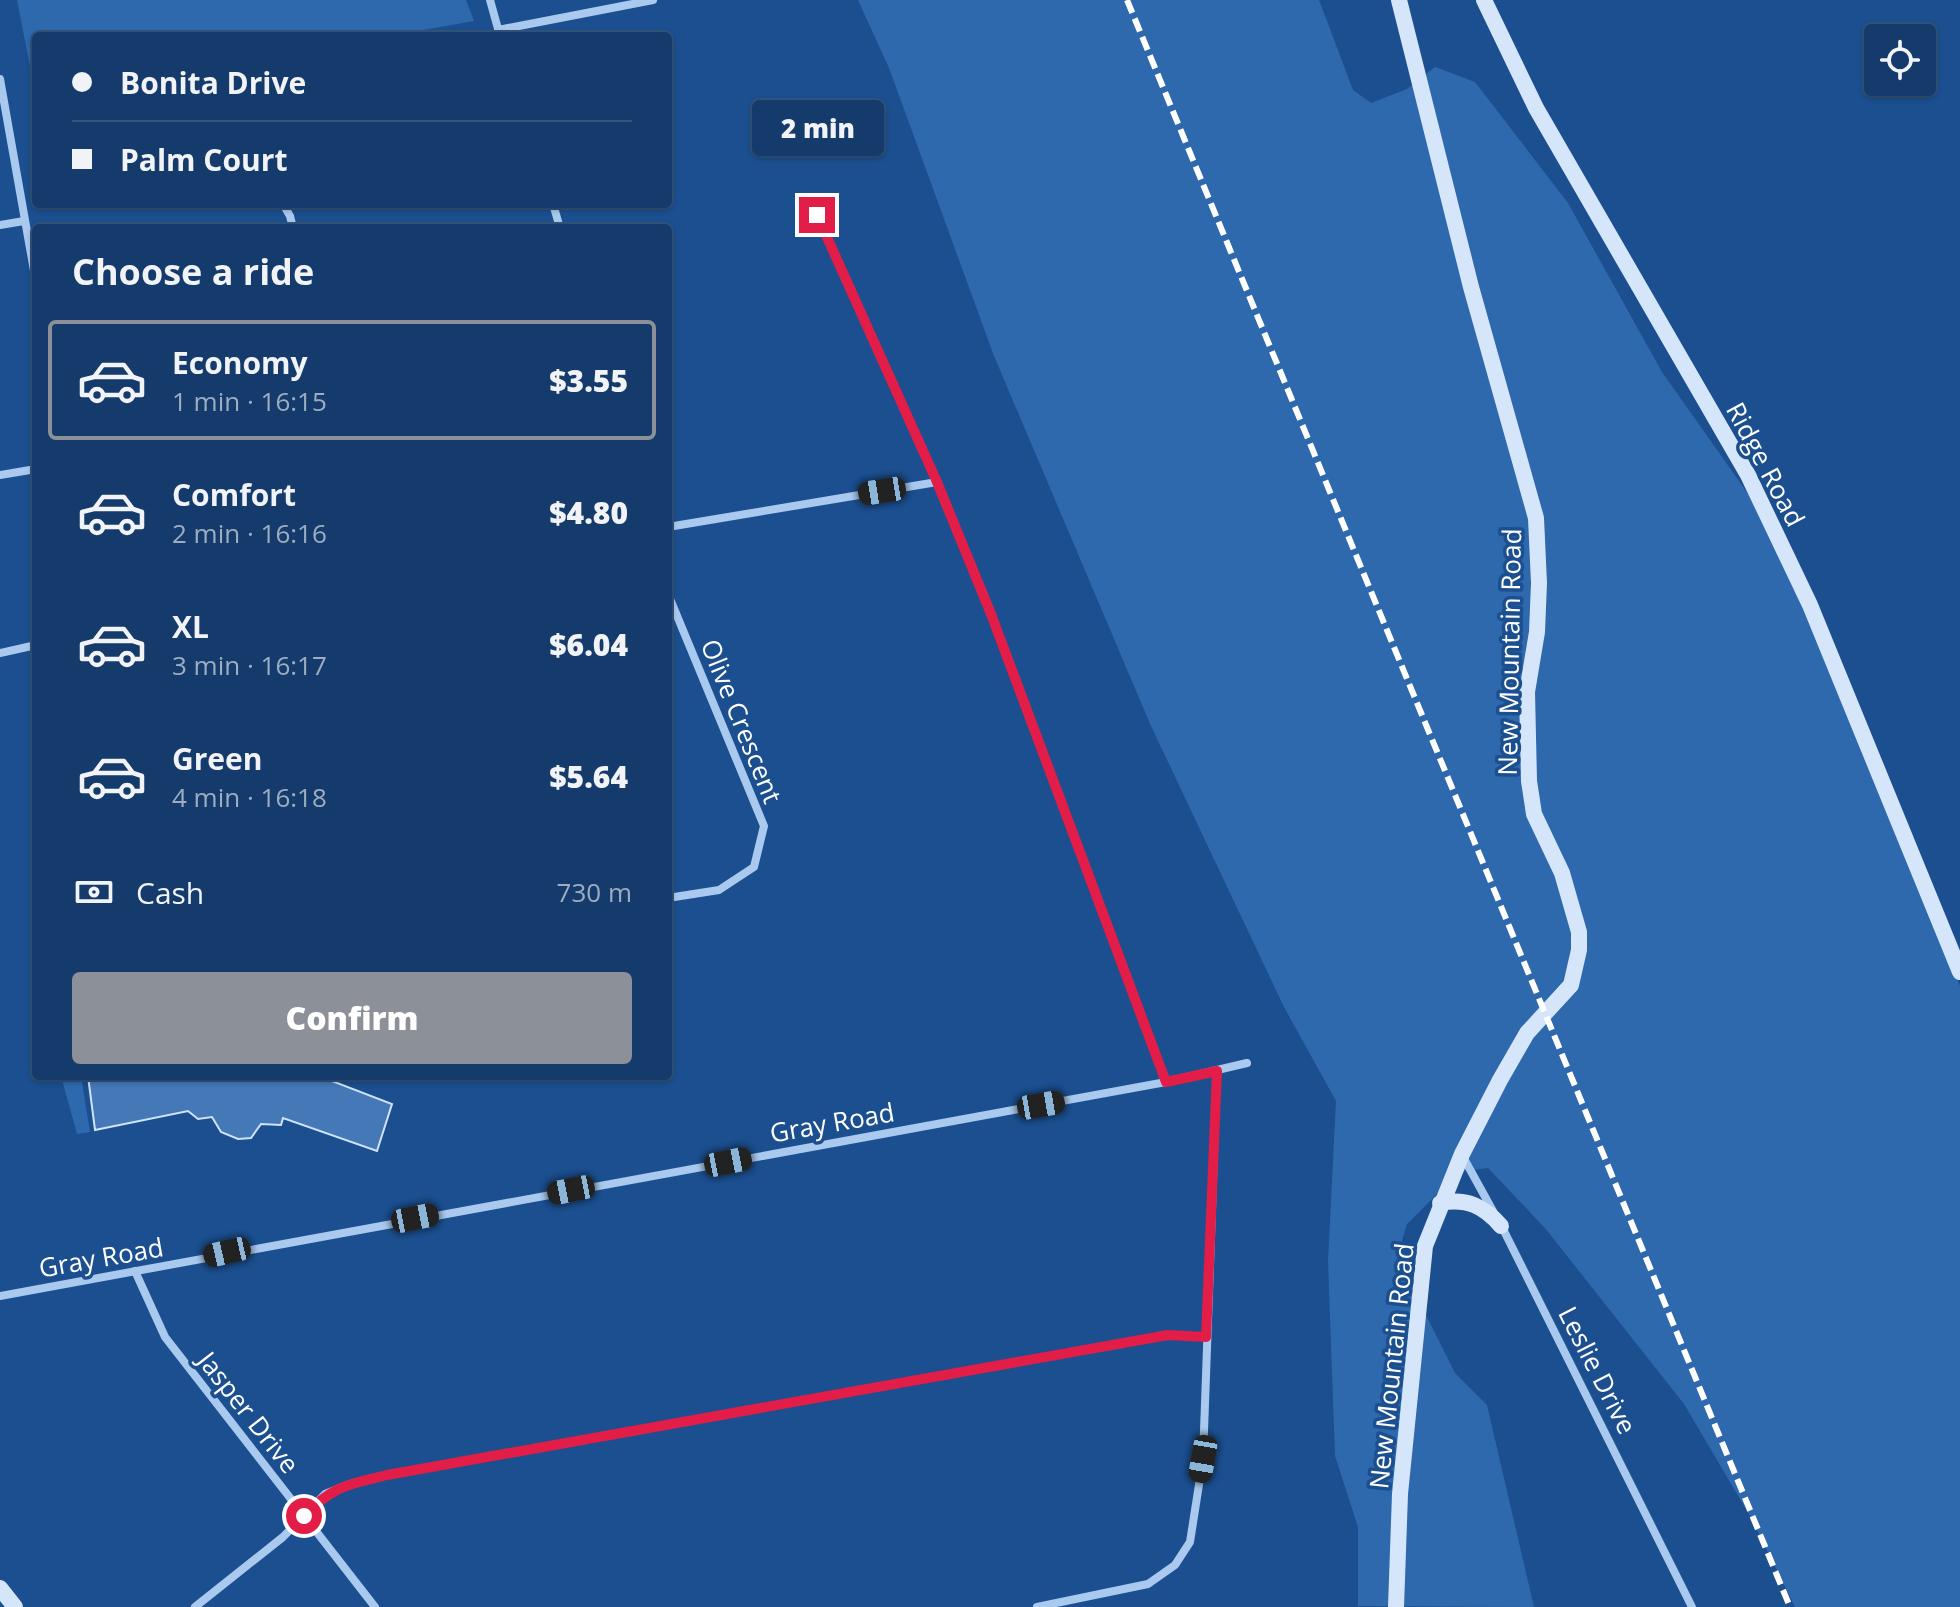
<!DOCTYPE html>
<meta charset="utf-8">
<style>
:root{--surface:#143b6b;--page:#214673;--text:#f1f3f6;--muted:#9dadc1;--line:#33557e;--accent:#8c9099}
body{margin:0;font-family:"Open Sans",sans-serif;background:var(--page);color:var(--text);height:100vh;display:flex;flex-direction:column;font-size:30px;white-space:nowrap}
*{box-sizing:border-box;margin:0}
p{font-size:26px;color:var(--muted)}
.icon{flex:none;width:44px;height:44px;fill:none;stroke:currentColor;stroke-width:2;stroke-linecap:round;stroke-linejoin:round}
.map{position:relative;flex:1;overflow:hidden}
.details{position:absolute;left:32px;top:224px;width:640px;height:856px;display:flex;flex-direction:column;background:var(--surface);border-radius:8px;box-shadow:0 2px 6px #0004,0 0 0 2px var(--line)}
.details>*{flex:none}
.banner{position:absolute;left:32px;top:32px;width:640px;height:176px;border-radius:8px;box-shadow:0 2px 6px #0004,0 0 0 2px var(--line);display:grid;align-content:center;height:176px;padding:0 40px;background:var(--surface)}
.tools{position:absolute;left:1864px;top:24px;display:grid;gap:16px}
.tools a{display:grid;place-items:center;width:72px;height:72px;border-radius:8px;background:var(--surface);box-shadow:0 2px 6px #0004,0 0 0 2px var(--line);font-size:40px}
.end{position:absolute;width:36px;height:36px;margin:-18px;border:10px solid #e11d48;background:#fff;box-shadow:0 0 0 4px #fff}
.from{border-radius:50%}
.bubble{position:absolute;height:56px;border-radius:8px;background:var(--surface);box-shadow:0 2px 6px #0004,0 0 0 2px var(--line);font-size:26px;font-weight:800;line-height:56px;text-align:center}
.car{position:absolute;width:24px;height:48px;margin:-24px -12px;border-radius:10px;box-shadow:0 0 6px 2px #0007;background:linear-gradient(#222 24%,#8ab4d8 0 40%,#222 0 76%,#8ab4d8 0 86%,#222 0)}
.banner b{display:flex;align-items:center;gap:28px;height:76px;font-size:30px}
.banner b+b{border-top:2px solid var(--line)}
.banner i{width:20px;height:20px;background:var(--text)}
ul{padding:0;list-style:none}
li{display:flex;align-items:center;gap:24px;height:120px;margin:0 16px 12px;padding:0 24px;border:4px solid transparent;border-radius:8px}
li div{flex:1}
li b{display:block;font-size:30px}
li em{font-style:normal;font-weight:800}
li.current{border-color:var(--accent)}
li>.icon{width:72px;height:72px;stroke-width:1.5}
h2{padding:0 40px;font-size:36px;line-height:96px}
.pay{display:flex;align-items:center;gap:20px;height:88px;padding:0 40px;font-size:30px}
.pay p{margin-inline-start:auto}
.action{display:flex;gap:16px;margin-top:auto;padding:16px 40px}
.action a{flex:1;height:92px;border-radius:8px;background:var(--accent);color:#fff;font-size:32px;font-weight:800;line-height:92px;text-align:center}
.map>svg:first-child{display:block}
</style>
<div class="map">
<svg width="1960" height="1607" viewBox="0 0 1960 1607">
<rect width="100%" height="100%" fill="#1b4f8f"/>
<g fill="#2e69ad">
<path d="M 17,0 L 466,0 L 474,21 L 389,36 L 36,36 L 36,97 Z"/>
<path d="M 858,0 L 1319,0 L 1353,90 L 1371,103 L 1407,89 L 1435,67 L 1475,82 L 1568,203 L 1662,372 L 1785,546 L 1960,986 L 1960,1607 L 1795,1607 L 1750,1516 L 1684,1404 L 1545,1228 L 1488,1168 L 1459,1172 L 1407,1224 L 1397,1257 L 1455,1373 L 1487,1405 L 1534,1607 L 1358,1606 L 1358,1527 L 1335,1456 L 1328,1261 L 1336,1101 L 1284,1007 L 1151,726 L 994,356 L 889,68 Z"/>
<path d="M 61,1076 L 81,1076 L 90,1132 L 77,1134 Z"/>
</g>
<path fill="#4478b7" stroke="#cfe3fa" stroke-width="2" d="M 88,1076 L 319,1076 L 392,1104 L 377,1151 L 283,1118 L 281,1125 L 261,1124 L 251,1138 L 238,1139 L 221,1132 L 212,1117 L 198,1119 L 188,1111 L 95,1130 Z"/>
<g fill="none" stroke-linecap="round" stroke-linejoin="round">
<g stroke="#a9c9ee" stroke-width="8">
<path d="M 490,0 L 500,36"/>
<path d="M 498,30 L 653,0"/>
<path d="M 0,79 L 36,282"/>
<path d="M 283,204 L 290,216 L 293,228"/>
<path d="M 553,204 L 560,228"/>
<path d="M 817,215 L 937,482 L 991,614 L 1166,1082"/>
<path d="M 0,225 L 24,221"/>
<path d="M 0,475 L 36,469"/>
<path d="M 668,527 L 937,482"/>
<path d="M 668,594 L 764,826 L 754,867 L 719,890 L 668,898"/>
<path d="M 0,653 L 36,645"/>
<path d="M 1462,1155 L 1494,1213"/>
<path d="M 1501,1225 L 1692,1607"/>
<path d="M 135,1271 L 165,1337 L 375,1607"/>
<path d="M 0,1296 L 1166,1082 L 1247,1063"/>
<path d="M 195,1607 L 283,1537 L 325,1494 L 350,1484 L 387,1475 L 1168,1335 L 1206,1337"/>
<path d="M 1037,1607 L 1148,1584 L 1175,1565 L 1190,1542 L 1203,1459 L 1217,1071"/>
</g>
<g stroke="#d6e6fa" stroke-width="16">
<path d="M 1484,0 L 1536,108 L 1748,475 L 1810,605 L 1960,972"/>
<path d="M 1440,1203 C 1467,1198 1484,1206 1501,1226"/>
<path d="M 0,1588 L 15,1607"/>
<path d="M 1396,1607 L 1400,1494 L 1425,1246 L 1462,1154 L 1500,1080 L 1527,1033 L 1571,985 L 1579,950 L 1579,932 L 1562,873 L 1534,814 L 1529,781 L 1527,692 L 1537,632 L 1539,583 L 1536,518 L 1471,287 L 1399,0"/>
</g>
<path stroke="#fff" stroke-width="6" stroke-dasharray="14 6" stroke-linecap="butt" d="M 1127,0 L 1790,1607"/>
</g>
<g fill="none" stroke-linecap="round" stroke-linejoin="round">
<path stroke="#e11d48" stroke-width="10" d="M 304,1516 C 333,1486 346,1485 387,1475 L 1168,1335 L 1206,1337 L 1217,1071 L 1166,1082 L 991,614 L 937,482 L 817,215"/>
</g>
<g text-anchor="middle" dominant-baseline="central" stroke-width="7" stroke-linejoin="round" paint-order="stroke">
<g font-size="26" fill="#fff" stroke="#1b4f8f">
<text transform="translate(1766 464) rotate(62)">Ridge Road</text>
<text transform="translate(1509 652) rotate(-89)">New Mountain Road</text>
<text transform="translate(742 721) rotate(68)">Olive Crescent</text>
<text transform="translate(832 1122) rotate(-10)">Gray Road</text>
<text transform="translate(101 1257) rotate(-10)">Gray Road</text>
<text transform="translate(1391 1366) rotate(-84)">New Mountain Road</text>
<text transform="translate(1598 1370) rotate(63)">Leslie Drive</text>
<text transform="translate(249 1412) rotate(52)">Jasper Drive</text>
</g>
</g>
</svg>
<div class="tools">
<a><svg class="icon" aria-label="locate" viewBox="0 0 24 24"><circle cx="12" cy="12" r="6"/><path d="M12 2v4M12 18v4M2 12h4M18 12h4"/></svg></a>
</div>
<i class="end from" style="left:304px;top:1516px"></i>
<i class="end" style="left:817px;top:215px"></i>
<div class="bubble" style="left:752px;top:100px;width:132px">2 min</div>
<i class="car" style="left:882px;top:491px;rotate:261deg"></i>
<i class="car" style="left:1041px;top:1105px;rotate:80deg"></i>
<i class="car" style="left:728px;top:1162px;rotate:79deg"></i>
<i class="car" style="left:571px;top:1190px;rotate:259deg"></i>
<i class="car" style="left:415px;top:1218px;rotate:79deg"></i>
<i class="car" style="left:227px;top:1252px;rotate:257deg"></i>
<i class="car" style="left:1203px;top:1459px;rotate:190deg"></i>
<div class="banner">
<b><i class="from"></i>Bonita Drive</b>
<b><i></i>Palm Court</b>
</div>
<section class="details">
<h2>Choose a ride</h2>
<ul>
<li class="current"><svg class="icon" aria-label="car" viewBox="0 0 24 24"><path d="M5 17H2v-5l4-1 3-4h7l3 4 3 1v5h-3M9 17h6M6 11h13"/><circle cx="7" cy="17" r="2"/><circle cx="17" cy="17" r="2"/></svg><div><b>Economy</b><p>1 min · 16:15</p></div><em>$3.55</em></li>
<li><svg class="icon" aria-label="car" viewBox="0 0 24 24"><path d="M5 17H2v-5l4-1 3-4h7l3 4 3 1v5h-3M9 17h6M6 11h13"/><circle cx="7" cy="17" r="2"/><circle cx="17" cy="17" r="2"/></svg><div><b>Comfort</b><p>2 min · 16:16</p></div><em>$4.80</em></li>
<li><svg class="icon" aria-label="car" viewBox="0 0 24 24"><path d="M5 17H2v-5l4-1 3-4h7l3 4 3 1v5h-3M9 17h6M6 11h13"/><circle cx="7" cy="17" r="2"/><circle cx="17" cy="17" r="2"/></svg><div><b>XL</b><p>3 min · 16:17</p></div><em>$6.04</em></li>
<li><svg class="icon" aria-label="car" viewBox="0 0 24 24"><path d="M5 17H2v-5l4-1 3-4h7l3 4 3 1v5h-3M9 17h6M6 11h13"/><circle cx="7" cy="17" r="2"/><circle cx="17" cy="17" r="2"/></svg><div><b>Green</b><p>4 min · 16:18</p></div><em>$5.64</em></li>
</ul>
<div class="pay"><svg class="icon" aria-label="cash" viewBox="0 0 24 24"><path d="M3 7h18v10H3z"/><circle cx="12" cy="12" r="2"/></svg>Cash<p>730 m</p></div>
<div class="action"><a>Confirm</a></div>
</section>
</div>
